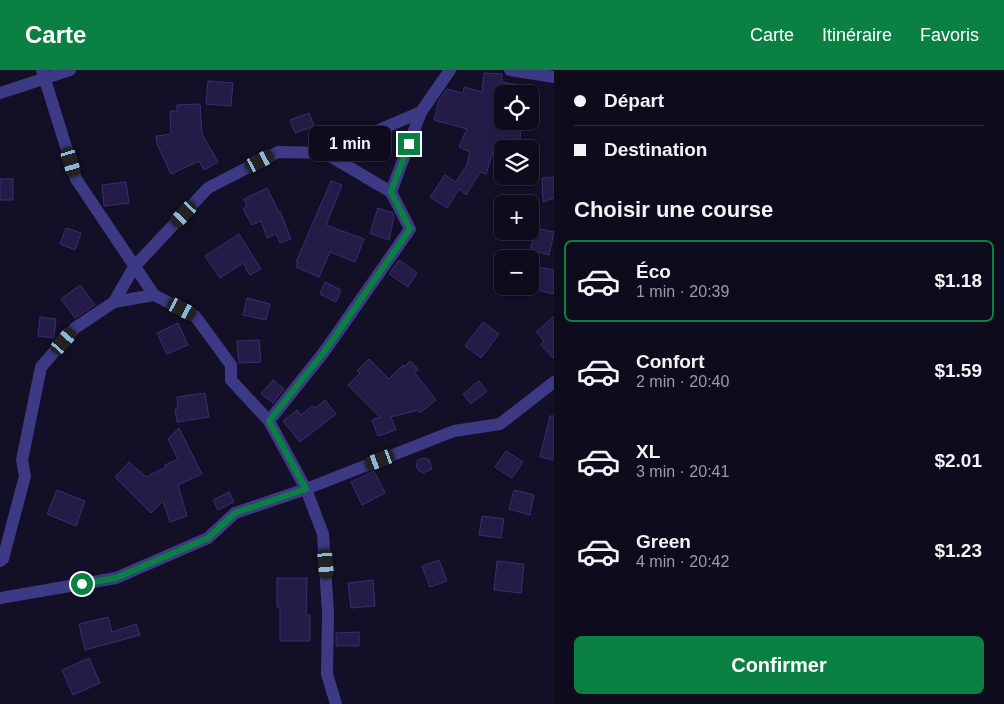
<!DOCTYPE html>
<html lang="fr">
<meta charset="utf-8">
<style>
:root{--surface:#0e0b1c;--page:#171425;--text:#f1f3f6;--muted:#9b9ba3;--line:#2e2b3b;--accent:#0b8043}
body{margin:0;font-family:Helvetica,sans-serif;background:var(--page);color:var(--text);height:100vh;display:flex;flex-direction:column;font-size:19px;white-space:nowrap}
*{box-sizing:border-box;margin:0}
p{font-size:16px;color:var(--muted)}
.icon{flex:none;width:28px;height:28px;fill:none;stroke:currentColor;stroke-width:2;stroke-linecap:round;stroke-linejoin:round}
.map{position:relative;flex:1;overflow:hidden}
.sheet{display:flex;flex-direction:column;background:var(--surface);width:450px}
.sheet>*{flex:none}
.hud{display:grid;align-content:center;height:110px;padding:0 20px;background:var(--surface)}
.fabs{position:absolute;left:494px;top:15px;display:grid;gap:10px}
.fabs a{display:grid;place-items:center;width:45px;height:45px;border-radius:8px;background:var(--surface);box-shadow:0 1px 4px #0004,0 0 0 1px var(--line);font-size:25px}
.end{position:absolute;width:22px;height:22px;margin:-11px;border:6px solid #0b8043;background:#fff;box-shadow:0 0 0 2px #fff}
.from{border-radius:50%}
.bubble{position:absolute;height:35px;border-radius:8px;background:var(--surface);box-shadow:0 1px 4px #0004,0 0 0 1px var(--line);font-size:16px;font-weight:800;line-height:35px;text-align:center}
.car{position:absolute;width:15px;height:30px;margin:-15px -8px;border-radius:6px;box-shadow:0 0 4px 1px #0007;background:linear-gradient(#222 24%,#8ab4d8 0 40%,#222 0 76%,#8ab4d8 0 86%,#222 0)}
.hud b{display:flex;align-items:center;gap:18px;height:48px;font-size:19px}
.hud b+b{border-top:1px solid var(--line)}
.hud i{width:12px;height:12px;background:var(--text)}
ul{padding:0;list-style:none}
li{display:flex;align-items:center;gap:15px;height:82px;margin:0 10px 8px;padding:0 10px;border:2px solid transparent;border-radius:8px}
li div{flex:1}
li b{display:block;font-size:19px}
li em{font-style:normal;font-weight:800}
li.on{border-color:var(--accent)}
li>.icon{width:45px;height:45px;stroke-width:1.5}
h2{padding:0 20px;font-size:22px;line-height:60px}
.cta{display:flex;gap:10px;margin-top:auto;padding:10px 20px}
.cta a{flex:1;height:58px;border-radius:8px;background:var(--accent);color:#fff;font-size:20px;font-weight:800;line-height:58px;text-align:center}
header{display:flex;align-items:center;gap:30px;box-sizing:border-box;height:70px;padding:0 25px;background:var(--accent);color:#fff}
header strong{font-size:24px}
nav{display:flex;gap:28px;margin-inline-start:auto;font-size:18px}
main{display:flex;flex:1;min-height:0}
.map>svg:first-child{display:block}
</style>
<header>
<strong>Carte</strong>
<nav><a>Carte</a><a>Itinéraire</a><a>Favoris</a></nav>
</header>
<main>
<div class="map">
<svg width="554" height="634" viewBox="0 0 554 634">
<rect width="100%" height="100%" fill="#130f26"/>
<g fill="#241b47" stroke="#3b2d73">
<path d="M 484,3 L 502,4 L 502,12 L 536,18 L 535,24 L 502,24 L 502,51 L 522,51 L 519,79 L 502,79 L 502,82 L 493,82 L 486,104 L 480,102 L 466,125 L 459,119 L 447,138 L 430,127 L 445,105 L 456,112 L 467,95 L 470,82 L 459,77 L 467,59 L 434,50 L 439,30 L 447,19 L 463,23 L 464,17 L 482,22 Z"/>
<path d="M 208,11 L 233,13 L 231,36 L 206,34 Z"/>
<path d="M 200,34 L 202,64 L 218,92 L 204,100 L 199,91 L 171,104 L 157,74 L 156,66 L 171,64 L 170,41 L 177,41 L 177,35 Z"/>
<path d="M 309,43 L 314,56 L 295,63 L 290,50 Z"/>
<path d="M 554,107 L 554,128 L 543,132 L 542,108 Z"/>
<rect x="0" y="109" width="13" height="21"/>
<path d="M 331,111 L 342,115 L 326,155 L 364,169 L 355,192 L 330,182 L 319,207 L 296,197 L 298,192 L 296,192 Z"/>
<path d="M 126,112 L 129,133 L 104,136 L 102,115 Z"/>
<path d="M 267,118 L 279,142 L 280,141 L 291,169 L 280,173 L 276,164 L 267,168 L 261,151 L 252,155 L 243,139 L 247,136 L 244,129 Z"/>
<path d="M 378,138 L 393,143 L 394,147 L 389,170 L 370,163 Z"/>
<path d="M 66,158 L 81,163 L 75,180 L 60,174 Z"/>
<path d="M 536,158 L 554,162 L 549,185 L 530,180 Z"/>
<path d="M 239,164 L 261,199 L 250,205 L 243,193 L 220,208 L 205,186 Z"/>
<path d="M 399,190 L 417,203 L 408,217 L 389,204 Z"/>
<path d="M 538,197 L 554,200 L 554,224 L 533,219 Z"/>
<path d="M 325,212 L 341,220 L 336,232 L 320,224 Z"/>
<path d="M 80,215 L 95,235 L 75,248 L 61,229 Z"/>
<path d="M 247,228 L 270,234 L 266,250 L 243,245 Z"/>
<path d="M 554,246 L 554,289 L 541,275 L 544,271 L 536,262 Z"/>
<path d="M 40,247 L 56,249 L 54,268 L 38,266 Z"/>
<path d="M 483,252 L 499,264 L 481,288 L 465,276 Z"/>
<path d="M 178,253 L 188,275 L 167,284 L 157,263 Z"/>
<path d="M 259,270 L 261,292 L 239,293 L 237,271 Z"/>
<path d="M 369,289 L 389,309 L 403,295 L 404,297 L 410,291 L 418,299 L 415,303 L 436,330 L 420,343 L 418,340 L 391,347 L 396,360 L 378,366 L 372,350 L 380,347 L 348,315 L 360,303 L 357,301 Z"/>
<path d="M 273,310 L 284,319 L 273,333 L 261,324 Z"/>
<path d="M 479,311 L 487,321 L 471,334 L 463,324 Z"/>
<path d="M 205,323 L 209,347 L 177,352 L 175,339 L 178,339 L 177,327 Z"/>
<path d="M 325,330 L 336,344 L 300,372 L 283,351 L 297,340 L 301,345 L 312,336 L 315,338 Z"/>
<path d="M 550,346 L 554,346 L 554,390 L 540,387 Z"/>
<path d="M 179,358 L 202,404 L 178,415 L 187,446 L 170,452 L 163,431 L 151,443 L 115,407 L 129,392 L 146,407 L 166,397 L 165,395 L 178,389 L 168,369 Z"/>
<path d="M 506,381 L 523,392 L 512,408 L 495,397 Z"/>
<path d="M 424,388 L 429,390 L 432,399 L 423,403 L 418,400 L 416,395 L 418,390 Z"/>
<path d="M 374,401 L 385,423 L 362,435 L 351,412 Z"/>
<path d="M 57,420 L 85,431 L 76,456 L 47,444 Z"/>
<path d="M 514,420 L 534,425 L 530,445 L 509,439 Z"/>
<path d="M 229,422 L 234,432 L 218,440 L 213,430 Z"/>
<path d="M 482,446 L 504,449 L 501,468 L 479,465 Z"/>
<path d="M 439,490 L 447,511 L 430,517 L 422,496 Z"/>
<path d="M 497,491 L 524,494 L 521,523 L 494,520 Z"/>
<path d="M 277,508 L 307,508 L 306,545 L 310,545 L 310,571 L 280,571 L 280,537 L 277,537 Z"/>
<path d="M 373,510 L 375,536 L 351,538 L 348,513 Z"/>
<path d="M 108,547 L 112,562 L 136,554 L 140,565 L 85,580 L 79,554 Z"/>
<path d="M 359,562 L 359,576 L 336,576 L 336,563 Z"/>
<path d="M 89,588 L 100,613 L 73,625 L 62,600 Z"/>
</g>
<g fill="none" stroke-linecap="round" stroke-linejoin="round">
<g stroke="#3d3a85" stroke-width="12">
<path d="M 42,0 L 76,109 L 154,225 L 195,246 L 231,295 L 231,310 L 269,351 L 306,419 L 323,464 L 328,543 L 327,604 L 336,634"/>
<path d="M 510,0 L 554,7"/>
<path d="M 0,23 L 70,0"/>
<path d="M 325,83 L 391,122"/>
<path d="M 114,232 L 154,225"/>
<path d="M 269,351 L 324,282 L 410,159 L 391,122 L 421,42 L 450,0"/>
<path d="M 0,491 L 3,489 L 25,406 L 22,390 L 41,297 L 75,258 L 114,232 L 134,197 L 208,118 L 278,82 L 325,83 L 421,42"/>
<path d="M 0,528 L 116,508 L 208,468 L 235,443 L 306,419 L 454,361 L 500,354 L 554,312"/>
</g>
</g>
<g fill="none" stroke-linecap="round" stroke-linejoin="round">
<path stroke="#0b8043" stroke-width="6" d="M 82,514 L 116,508 L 208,468 L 235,443 L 306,419 L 269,351 L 324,282 L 410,159 L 391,122 L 409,74"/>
</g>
</svg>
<div class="fabs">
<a><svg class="icon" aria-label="locate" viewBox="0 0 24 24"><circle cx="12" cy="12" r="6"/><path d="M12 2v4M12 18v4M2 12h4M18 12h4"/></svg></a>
<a><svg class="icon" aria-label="layers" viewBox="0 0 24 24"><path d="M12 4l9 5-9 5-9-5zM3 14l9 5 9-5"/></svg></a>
<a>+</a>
<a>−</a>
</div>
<i class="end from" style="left:82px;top:514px"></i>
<i class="end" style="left:409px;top:74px"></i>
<div class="bubble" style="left:309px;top:56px;width:82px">1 min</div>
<i class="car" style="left:260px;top:91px;rotate:63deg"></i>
<i class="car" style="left:71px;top:92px;rotate:163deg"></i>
<i class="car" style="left:184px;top:144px;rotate:223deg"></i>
<i class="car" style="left:182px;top:239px;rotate:117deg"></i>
<i class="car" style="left:64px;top:271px;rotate:41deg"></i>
<i class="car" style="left:380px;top:390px;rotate:249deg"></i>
<i class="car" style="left:326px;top:494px;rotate:175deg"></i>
</div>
<section class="sheet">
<div class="hud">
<b><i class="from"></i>Départ</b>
<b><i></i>Destination</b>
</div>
<h2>Choisir une course</h2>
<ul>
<li class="on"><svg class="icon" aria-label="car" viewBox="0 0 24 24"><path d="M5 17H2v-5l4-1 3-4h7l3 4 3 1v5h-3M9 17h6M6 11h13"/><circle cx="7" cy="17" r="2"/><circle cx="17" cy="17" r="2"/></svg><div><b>Éco</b><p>1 min · 20:39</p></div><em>$1.18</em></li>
<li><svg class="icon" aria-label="car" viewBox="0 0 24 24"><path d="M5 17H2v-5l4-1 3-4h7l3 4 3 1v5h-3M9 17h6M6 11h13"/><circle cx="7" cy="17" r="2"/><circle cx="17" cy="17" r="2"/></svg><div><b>Confort</b><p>2 min · 20:40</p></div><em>$1.59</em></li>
<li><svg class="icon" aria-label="car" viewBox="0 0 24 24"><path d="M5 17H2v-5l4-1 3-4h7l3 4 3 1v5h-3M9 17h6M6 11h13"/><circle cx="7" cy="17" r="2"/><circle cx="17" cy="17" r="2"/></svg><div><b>XL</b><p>3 min · 20:41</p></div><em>$2.01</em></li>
<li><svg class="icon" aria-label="car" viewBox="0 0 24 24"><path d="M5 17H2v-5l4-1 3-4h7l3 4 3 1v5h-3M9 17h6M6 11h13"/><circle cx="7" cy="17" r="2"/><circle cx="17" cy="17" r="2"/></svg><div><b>Green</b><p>4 min · 20:42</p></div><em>$1.23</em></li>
</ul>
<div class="cta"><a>Confirmer</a></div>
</section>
</main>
